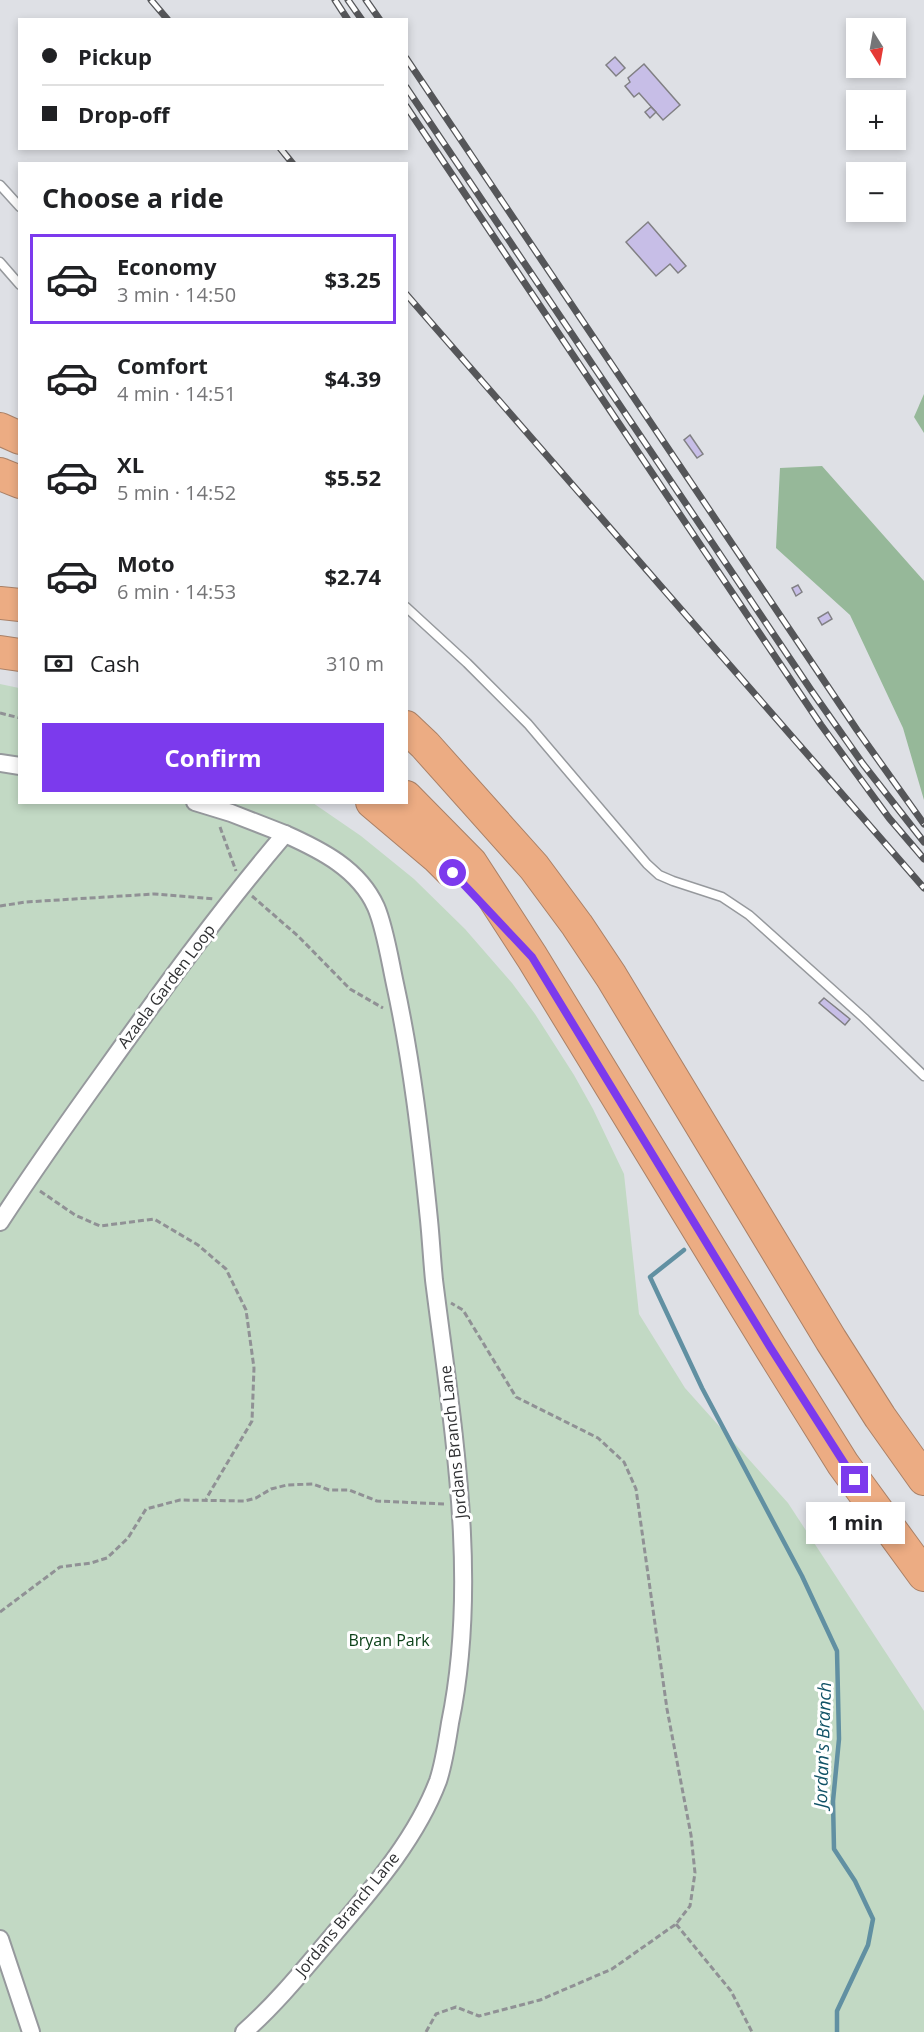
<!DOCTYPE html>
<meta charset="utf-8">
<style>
:root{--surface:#fff;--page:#f6f6f6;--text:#202124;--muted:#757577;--line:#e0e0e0;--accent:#7c3aed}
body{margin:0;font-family:"Open Sans",sans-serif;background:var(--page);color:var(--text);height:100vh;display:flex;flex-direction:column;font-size:22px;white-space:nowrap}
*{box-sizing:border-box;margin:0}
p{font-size:20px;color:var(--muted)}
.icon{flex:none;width:33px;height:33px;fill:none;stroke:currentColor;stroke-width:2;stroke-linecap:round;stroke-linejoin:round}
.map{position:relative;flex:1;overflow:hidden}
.details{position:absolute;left:18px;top:162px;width:390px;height:642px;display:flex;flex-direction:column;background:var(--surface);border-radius:0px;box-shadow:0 3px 9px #0003}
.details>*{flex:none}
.banner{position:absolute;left:18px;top:18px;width:390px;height:132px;border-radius:0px;box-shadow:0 3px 9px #0003;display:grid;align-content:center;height:132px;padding:0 24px;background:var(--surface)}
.needle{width:39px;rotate:169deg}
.fabs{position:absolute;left:846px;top:18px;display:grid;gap:12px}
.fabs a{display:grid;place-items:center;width:60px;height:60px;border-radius:0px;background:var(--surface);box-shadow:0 3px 9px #0003;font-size:30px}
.end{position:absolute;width:27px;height:27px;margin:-14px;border:8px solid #7c3aed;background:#fff;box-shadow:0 0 0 3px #fff}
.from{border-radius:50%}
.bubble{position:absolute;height:42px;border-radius:0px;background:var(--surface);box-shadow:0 3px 9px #0003;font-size:20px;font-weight:700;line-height:42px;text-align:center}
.banner b{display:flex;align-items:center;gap:21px;height:57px;font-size:22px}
.banner b+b{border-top:2px solid var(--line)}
.banner i{width:15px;height:15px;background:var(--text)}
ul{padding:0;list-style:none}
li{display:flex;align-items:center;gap:18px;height:90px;margin:0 12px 9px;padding:0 12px;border:3px solid transparent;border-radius:0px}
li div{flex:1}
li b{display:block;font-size:22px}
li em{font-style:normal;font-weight:700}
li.active{border-color:var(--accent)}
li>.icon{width:54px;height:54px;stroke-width:1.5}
h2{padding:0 24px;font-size:27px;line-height:72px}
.pay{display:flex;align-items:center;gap:15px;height:66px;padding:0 24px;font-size:22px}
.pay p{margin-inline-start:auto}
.button{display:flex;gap:12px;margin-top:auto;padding:12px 24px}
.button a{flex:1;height:69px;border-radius:0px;background:var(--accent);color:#fff;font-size:24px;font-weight:700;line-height:69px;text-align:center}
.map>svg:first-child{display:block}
</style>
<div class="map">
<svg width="924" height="2032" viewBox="0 0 924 2032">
<rect width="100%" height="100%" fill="#dee0e5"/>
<path fill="#c2d9c4" d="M 0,684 L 19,688 L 20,802 L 313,803 L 361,836 L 414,879 L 465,929 L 512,983 L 535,1014 L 574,1075 L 593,1109 L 624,1174 L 639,1314 L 685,1388 L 788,1503 L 924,1711 L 924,2032 L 0,2032 Z"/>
<g fill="#96b899">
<path d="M 924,394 L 924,433 L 914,417 Z"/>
<path d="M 822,466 L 924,581 L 924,800 L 903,728 L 850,615 L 776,548 L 780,468 Z"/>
</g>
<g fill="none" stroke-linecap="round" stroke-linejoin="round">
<path stroke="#6190a2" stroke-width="4.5" d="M 684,1250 L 650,1277 L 702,1388 L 802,1576 L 837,1651 L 839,1739 L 833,1801 L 834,1849 L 855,1881 L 873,1919 L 868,1945 L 837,2011 L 837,2032"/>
</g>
<g fill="#c7bee7" stroke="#818084" stroke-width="1.5">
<path d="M 615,57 L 625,68 L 616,76 L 606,65 Z"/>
<path d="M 644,64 L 680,105 L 663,120 L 639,93 L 634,97 L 625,86 L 630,82 L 628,78 Z"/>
<path d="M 651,107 L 656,112 L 650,118 L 645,112 Z"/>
<path d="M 648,222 L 686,266 L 678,273 L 670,264 L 656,276 L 626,242 Z"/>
<path d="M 690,435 L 703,454 L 697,458 L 684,440 Z"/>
<path d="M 798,585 L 802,592 L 796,596 L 792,588 Z"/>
<path d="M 828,612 L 832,619 L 822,625 L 818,618 Z"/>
<path d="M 824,998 L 850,1019 L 845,1025 L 819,1003 Z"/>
</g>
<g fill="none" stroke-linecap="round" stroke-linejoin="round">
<defs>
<g id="lane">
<path d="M 0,185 L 20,207"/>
<path d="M 0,262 L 20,285"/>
<path d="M 406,607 L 467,663 L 528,724 L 647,864 L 659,875 L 673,881 L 722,897 L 749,915 L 864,1018 L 924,1076"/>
</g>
<g id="street">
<path d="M 0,763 L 20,766"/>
<path d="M 0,1222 C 34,1170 70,1119 106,1069 C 163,989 221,909 285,834 L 231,813 L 195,802"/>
<path d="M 0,1939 L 31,2032"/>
<path d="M 244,2032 C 277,2003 305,1968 334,1934 C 373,1888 416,1839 438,1781 C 444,1763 447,1742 450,1723 C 480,1578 452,1424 434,1280 C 432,1260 431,1240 429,1220 C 421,1141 412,1062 395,984 C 390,961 385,928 376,907 C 359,869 321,850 285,834"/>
</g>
<g id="highway">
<path d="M 0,429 L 20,438"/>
<path d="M 0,474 L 20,482"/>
<path d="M 0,603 L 20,605"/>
<path d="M 0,652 L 20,655"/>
<path d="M 406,727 L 425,745 L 534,867 L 577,925 L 611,976 L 831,1340 L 880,1417 L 924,1479"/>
<path d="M 406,797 L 471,863 L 532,957 L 770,1347 L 843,1464 L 924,1575"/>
<path d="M 372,802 L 437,857 L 451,871"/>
</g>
</defs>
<use href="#lane" stroke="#96999d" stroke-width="11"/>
<use href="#street" stroke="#96999d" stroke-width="20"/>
<use href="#highway" stroke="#aa8167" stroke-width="34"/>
<g stroke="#909195" stroke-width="3" stroke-dasharray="6 3" stroke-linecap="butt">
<path d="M 0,713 L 20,718"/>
<path d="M 220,827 L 236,871"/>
<path d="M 252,896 L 298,936 L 350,989 L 383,1008"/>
<path d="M 0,906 L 26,902 L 154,894 L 214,899"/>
<path d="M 40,1191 L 75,1215 L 100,1226 L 154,1219 L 198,1245 L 226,1269 L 246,1310 L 254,1368 L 252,1421 L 206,1499"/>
<path d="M 0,1612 L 60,1567 L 91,1563 L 107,1558 L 128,1538 L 146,1509 L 180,1500 L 245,1501 L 256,1498 L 271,1489 L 287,1485 L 313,1484 L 329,1490 L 349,1490 L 377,1501 L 444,1504"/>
<path d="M 676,1924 L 731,1991 L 752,2032"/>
<path d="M 426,2032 L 436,2014 L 456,2007 L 479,2016 L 540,2000 L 612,1969 L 676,1924 L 690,1906 L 695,1873 L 691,1835 L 667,1709 L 636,1489 L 624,1462 L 598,1438 L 516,1397 L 463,1310 L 451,1303"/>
</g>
<use href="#lane" stroke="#fff" stroke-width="8"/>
<use href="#street" stroke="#fff" stroke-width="16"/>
<use href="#highway" stroke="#ecac83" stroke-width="32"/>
<defs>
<g id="rail">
<path d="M 151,0 L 168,20"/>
<path d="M 335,0 L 348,20"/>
<path d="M 348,0 L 362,20"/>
<path d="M 366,0 L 380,20"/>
<path d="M 406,58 L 857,730 L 924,824"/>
<path d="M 406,87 L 811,690 L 863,764 L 924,842"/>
<path d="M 406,106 L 821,725 L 889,818 L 924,859"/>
<path d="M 280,148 L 293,164"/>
<path d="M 406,294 L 924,888"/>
</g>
</defs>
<use href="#rail" stroke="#555659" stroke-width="7"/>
<use href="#rail" stroke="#fff" stroke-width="4.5" stroke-dasharray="14" stroke-linecap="butt"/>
</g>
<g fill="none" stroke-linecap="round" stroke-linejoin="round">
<path stroke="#7c3aed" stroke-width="8" d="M 453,873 L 532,957 L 770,1347 L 855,1480"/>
</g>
<g text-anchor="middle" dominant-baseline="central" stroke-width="6" stroke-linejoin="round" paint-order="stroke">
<g font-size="16" fill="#2f3032" stroke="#fff">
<text transform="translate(166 986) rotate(-53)">Azaela Garden Loop</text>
<text transform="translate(453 1442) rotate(-96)">Jordans Branch Lane</text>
<text transform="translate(347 1914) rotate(-51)">Jordans Branch Lane</text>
</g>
<g font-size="16" fill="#0d431a" stroke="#fff">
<text x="389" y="1640">Bryan Park</text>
</g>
<g font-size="18" font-style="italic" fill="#105266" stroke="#fff">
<text transform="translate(822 1745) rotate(-88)">Jordan's Branch</text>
</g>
</g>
</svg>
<div class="fabs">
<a><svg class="needle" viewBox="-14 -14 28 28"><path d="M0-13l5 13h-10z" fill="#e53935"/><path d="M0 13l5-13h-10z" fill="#757577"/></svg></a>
<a>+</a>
<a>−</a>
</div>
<i class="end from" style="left:453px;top:873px"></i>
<i class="end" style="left:855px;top:1480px"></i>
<div class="bubble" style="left:806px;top:1502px;width:99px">1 min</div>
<div class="banner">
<b><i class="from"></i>Pickup</b>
<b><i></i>Drop-off</b>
</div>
<section class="details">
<h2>Choose a ride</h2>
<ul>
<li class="active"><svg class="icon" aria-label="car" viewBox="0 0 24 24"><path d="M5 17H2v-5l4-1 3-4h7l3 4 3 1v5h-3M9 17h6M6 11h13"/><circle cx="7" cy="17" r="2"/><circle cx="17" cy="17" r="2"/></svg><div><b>Economy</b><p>3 min · 14:50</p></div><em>$3.25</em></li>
<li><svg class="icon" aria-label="car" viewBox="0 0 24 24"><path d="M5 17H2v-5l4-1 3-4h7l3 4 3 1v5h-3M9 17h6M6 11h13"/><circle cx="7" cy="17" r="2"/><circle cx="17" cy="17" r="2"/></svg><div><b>Comfort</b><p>4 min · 14:51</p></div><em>$4.39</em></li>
<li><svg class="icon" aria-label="car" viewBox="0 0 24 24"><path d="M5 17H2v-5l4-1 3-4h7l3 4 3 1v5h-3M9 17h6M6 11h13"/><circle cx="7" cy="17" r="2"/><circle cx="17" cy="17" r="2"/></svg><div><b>XL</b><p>5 min · 14:52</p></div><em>$5.52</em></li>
<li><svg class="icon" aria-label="car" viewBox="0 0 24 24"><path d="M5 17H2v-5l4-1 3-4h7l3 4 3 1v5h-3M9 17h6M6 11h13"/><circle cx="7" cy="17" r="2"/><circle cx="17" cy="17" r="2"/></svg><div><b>Moto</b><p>6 min · 14:53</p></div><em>$2.74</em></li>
</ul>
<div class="pay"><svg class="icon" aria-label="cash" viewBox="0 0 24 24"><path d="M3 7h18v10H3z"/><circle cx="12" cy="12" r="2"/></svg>Cash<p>310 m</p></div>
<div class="button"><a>Confirm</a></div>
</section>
</div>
